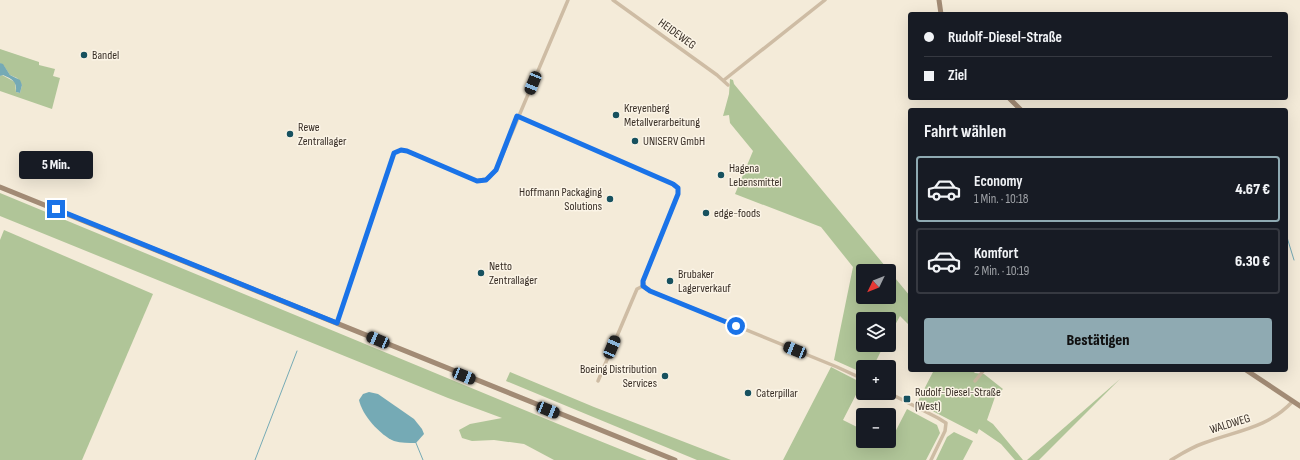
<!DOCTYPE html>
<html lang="de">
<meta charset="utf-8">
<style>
:root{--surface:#171b24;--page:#242831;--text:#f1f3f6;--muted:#9ea1a6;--line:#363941;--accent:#8faab2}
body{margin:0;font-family:"Sofia Sans Condensed",sans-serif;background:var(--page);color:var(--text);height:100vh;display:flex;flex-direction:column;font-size:15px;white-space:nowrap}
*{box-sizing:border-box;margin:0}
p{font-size:13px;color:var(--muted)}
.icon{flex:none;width:22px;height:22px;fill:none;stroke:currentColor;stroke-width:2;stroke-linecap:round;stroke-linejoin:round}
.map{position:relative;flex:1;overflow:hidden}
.panel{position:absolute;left:908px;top:108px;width:380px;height:264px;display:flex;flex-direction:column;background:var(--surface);border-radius:4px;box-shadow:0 4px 16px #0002}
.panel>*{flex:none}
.hud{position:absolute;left:908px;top:12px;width:380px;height:88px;border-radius:4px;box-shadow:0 4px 16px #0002;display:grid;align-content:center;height:88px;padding:0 16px;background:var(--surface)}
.needle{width:26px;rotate:227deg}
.tools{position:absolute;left:856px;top:264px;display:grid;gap:8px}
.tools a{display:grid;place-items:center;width:40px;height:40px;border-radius:4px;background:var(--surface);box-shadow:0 4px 16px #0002;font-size:20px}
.end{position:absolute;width:18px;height:18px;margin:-9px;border:5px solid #1a73e8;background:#fff;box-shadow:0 0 0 2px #fff}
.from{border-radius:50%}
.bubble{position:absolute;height:28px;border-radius:4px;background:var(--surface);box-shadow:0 4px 16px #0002;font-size:13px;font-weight:800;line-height:28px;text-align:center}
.car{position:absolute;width:12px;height:24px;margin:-12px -6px;border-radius:5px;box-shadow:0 0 3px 1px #0007;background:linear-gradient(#222 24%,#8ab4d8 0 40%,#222 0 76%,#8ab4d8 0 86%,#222 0)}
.hud b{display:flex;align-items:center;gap:14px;height:38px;font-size:15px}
.hud b+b{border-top:1px solid var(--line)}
.hud i{width:10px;height:10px;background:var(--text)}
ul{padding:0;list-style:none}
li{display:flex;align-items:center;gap:12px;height:66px;margin:0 8px 6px;padding:0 8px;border:2px solid var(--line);border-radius:4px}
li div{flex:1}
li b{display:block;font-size:15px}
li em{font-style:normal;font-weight:800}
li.on{border-color:var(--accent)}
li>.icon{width:36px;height:36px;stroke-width:1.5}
h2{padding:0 16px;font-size:18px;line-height:48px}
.primary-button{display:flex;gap:8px;margin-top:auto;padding:8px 16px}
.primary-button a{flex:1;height:46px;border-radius:4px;background:var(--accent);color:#111;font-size:16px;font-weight:800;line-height:46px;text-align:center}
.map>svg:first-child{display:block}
</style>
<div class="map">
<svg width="1300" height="460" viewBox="0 0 1300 460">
<rect width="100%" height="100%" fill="#f4ebd9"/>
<g fill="#b0c598" fill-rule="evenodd">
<path d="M 0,49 L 39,62 L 39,65 L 55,69 L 53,76 L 60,78 L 52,109 L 0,91 L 0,76 L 2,75 L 15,82 L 16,92 L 20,93 L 22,85 L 17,78 L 10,75 L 4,66 L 0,63 Z"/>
<path d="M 730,79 L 733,80 L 734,84 L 910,296 L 910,326 L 900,316 L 889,336 L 889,319 L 863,319 L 863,345 L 884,345 L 873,367 L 863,367 L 863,373 L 834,360 L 853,267 L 821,227 L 735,194 L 753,151 L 730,123 L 729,115 L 723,116 L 729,94 ZM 863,271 L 889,271 L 889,297 L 863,297 Z"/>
<path d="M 0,193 L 580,433 L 647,460 L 554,460 L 524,444 L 494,440 L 472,441 L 462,438 L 459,430 L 470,424 L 502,418 L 448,398 L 0,216 Z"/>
<path d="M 4,230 L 153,294 L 82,460 L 0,460 L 0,240 Z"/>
<path d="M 831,367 L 862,383 L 843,420 L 863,430 L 863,441 L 888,441 L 889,444 L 907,409 L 937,425 L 940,433 L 926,460 L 783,460 Z"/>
<path d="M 934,370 L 972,370 L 975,373 L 984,374 L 1003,389 L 995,397 L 987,420 L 993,424 L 1023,460 L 1015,460 L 1001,444 L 979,429 L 977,434 L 917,403 Z"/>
<path d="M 510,372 L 594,407 L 731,460 L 697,460 L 506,381 Z"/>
<path d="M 1120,379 L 1039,460 L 1027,460 Z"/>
<path d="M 954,432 L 973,441 L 963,460 L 936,460 L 947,437 Z"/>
</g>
<g fill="#75aab5">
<path d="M 0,63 L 3,64 L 10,75 L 20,80 L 22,85 L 20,93 L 16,92 C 17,81 12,79 3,75 L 0,76 Z"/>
<path d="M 369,392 L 378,394 L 414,419 L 422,429 L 424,434 L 416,443 C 409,443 401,443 394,441 C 380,435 362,415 359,400 L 363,394 Z"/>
</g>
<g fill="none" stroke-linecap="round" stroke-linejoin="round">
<g stroke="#75aab5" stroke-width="1">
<path d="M 1286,234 L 1294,260"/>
<path d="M 416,443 L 423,460"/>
<path d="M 255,460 L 297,351"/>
</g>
<g stroke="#cebca4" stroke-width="3.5">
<path d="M 613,0 L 717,75 L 728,85"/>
<path d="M 724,80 L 825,0"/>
<path d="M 517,116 L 673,184 L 678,188 L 678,194 L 643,281 L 646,289 L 837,367 L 863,379"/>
<path d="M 337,323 L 394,153 L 401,150 L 410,152 L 477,181 L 489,178 L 496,170 L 568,0"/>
<path d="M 598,381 L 637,289 L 643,286"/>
<path d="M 975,381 L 984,370"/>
<path d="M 889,393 L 938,418 L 946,423 L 945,431 L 931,460"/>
<path d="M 1171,460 C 1181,454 1192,447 1204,443 C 1235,431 1268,428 1292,402"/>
</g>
<g stroke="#a28b75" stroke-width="5">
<path d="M 939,0 L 941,14"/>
<path d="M 1009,98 L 1021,110"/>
<path d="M 0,187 L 675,460"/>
<path d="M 1246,370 L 1300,406"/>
</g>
</g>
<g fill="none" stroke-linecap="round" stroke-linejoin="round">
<path stroke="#1a73e8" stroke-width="5" d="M 56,209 L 337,323 L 394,153 L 401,150 L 407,151 L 477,181 L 486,180 L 496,170 L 517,116 L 673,184 L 678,188 L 678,194 L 643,281 L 643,286 L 650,291 L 736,326"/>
</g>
<g fill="#17515f" stroke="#fbf4e6" stroke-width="1.5">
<circle cx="84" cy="55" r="4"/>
<circle cx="616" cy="115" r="4"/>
<circle cx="290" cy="134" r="4"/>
<circle cx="635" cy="141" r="4"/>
<circle cx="721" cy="175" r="4"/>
<circle cx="610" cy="199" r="4"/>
<circle cx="706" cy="213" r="4"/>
<circle cx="481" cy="273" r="4"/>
<circle cx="670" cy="281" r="4"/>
<circle cx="665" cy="376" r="4"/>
<circle cx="748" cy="393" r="4"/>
<rect x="903" y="395" width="8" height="8" rx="2"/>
</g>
<g text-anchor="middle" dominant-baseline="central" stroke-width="3" stroke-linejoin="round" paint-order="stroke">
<g font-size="12" fill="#382e26" stroke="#fbf4e6">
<text transform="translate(677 34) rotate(36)">HEIDEWEG</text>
<text transform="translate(1230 424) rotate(-17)">WALDWEG</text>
</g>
<g font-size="12" fill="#382e26" stroke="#fbf4e6" text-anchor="start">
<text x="92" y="55">Bandel</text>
<text x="624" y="108">Kreyenberg<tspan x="624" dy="14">Metallverarbeitung</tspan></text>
<text x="298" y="127">Rewe<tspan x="298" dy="14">Zentrallager</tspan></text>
<text x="643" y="141">UNISERV GmbH</text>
<text x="729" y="168">Hagena<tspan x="729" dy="14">Lebensmittel</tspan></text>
<text x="602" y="192" text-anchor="end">Hoffmann Packaging<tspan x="602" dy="14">Solutions</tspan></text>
<text x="714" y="213">edge-foods</text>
<text x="489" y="266">Netto<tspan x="489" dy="14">Zentrallager</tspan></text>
<text x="678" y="274">Brubaker<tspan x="678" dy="14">Lagerverkauf</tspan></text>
<text x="657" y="369" text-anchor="end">Boeing Distribution<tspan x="657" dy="14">Services</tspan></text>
<text x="915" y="392">Rudolf-Diesel-Straße<tspan x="915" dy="14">(West)</tspan></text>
<text x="756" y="393">Caterpillar</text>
</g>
</g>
</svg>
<div class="tools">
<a><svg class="needle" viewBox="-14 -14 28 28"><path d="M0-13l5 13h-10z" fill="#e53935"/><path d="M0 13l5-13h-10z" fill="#9ea1a6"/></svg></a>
<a><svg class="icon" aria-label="layers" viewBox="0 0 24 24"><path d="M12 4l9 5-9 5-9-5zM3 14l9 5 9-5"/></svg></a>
<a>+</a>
<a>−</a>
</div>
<i class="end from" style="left:736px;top:326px"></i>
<i class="end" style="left:56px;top:209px"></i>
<div class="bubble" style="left:19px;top:151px;width:74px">5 Min.</div>
<i class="car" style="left:533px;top:83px;rotate:202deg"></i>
<i class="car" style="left:378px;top:340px;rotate:293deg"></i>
<i class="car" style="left:612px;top:347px;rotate:23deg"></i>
<i class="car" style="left:795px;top:350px;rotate:292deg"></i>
<i class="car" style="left:464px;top:376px;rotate:112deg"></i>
<i class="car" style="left:548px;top:410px;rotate:112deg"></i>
<div class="hud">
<b><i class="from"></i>Rudolf-Diesel-Straße</b>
<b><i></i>Ziel</b>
</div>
<section class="panel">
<h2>Fahrt wählen</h2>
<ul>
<li class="on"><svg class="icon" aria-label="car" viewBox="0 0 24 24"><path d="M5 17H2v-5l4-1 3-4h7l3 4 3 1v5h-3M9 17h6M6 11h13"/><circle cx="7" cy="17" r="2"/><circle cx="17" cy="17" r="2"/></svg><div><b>Economy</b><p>1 Min. · 10:18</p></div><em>4.67 €</em></li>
<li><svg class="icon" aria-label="car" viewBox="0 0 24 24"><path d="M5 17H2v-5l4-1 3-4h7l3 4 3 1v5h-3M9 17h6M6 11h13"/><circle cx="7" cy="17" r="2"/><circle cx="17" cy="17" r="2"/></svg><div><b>Komfort</b><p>2 Min. · 10:19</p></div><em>6.30 €</em></li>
</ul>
<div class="primary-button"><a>Bestätigen</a></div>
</section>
</div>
